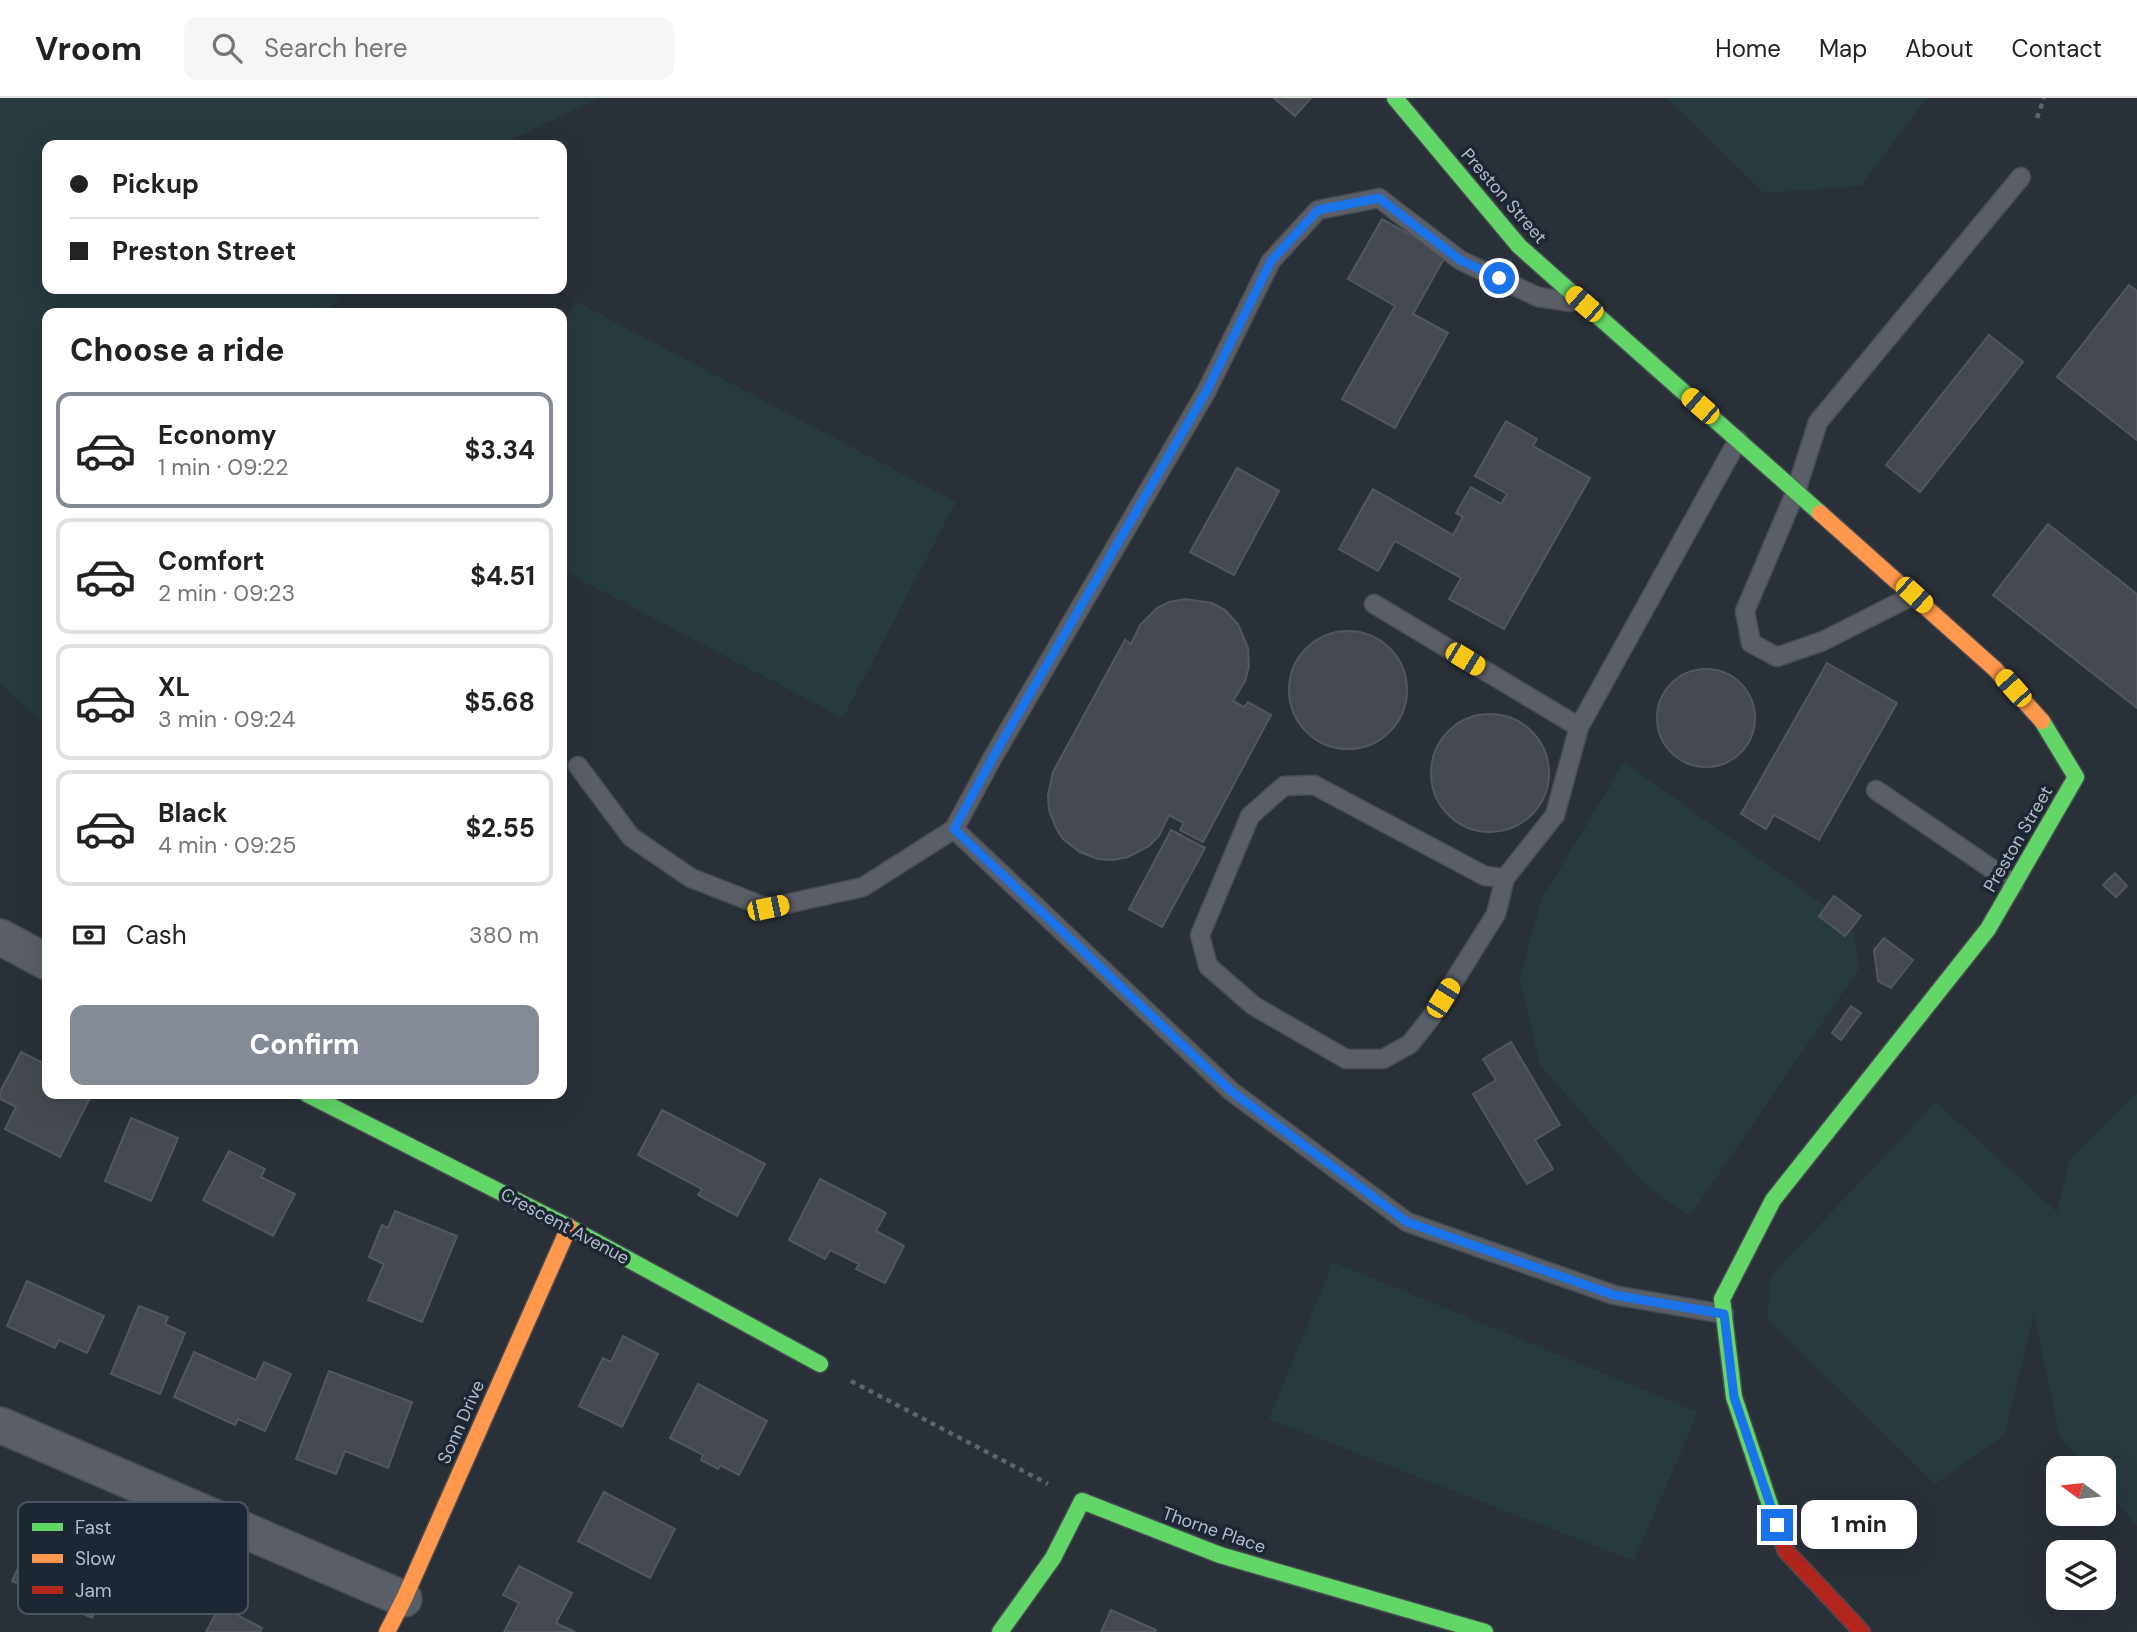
<!DOCTYPE html>
<meta charset="utf-8">
<style>
:root{--surface:#fff;--page:#f6f6f6;--text:#222;--muted:#767676;--line:#e0e0e0;--accent:#848b96}
body{margin:0;font-family:"DM Sans",sans-serif;background:var(--page);color:var(--text);height:100vh;display:flex;flex-direction:column;font-size:26px;white-space:nowrap}
*{box-sizing:border-box;margin:0}
p{font-size:23px;color:var(--muted)}
.icon{flex:none;width:38px;height:38px;fill:none;stroke:currentColor;stroke-width:2;stroke-linecap:round;stroke-linejoin:round}
.map{position:relative;flex:1;overflow:hidden}
.sheet{position:absolute;left:42px;top:210px;width:525px;height:791px;display:flex;flex-direction:column;background:var(--surface);border-radius:14px;box-shadow:0 7px 28px #0002}
.sheet>*{flex:none}
.hud{position:absolute;left:42px;top:42px;width:525px;height:154px;border-radius:14px;box-shadow:0 7px 28px #0002;display:grid;align-content:center;height:154px;padding:0 28px;background:var(--surface)}
.needle{width:46px;rotate:285deg}
.buttons{position:absolute;left:2046px;top:1358px;display:grid;gap:14px}
.buttons a{display:grid;place-items:center;width:70px;height:70px;border-radius:14px;background:var(--surface);box-shadow:0 7px 28px #0002;font-size:35px}
.end{position:absolute;width:32px;height:32px;margin:-16px;border:9px solid #1a73e8;background:#fff;box-shadow:0 0 0 4px #fff}
.from{border-radius:50%}
.bubble{position:absolute;height:49px;border-radius:14px;background:var(--surface);box-shadow:0 7px 28px #0002;font-size:23px;font-weight:700;line-height:49px;text-align:center}
.car{position:absolute;width:21px;height:42px;margin:-21px -10px;border-radius:9px;box-shadow:0 0 5px 2px #0007;background:linear-gradient(#f5c518 24%,#345 0 40%,#f5c518 0 76%,#345 0 86%,#f5c518 0)}
.hud b{display:flex;align-items:center;gap:24px;height:66px;font-size:26px}
.hud b+b{border-top:2px solid var(--line)}
.hud i{width:18px;height:18px;background:var(--text)}
ul{padding:0;list-style:none}
li{display:flex;align-items:center;gap:21px;height:116px;margin:0 14px 10px;padding:0 14px;border:4px solid var(--line);border-radius:14px}
li div{flex:1}
li b{display:block;font-size:26px}
li em{font-style:normal;font-weight:700}
li.current{border-color:var(--accent)}
li>.icon{width:63px;height:63px;stroke-width:1.5}
h2{padding:0 28px;font-size:32px;line-height:84px}
.pay{display:flex;align-items:center;gap:18px;height:77px;padding:0 28px;font-size:26px}
.pay p{margin-inline-start:auto}
.primary-button{display:flex;gap:14px;margin-top:auto;padding:14px 28px}
.primary-button a{flex:1;height:80px;border-radius:14px;background:var(--accent);color:#fff;font-size:28px;font-weight:700;line-height:80px;text-align:center}
header{display:flex;align-items:center;gap:42px;box-sizing:border-box;height:98px;padding:0 35px;background:var(--surface);border-bottom:2px solid var(--line)}
header strong{font-size:33px}
nav{display:flex;gap:38px;margin-inline-start:auto;font-size:24px}
.search{width:490px;height:63px;background:var(--page);display:flex;align-items:center;gap:18px;box-sizing:border-box;padding:0 24px;border-radius:14px;color:var(--muted);font-size:26px}
.map>svg:first-child{display:block}
</style>
<header>
<strong>Vroom</strong>
<div class="search"><svg class="icon" aria-label="search" viewBox="0 0 24 24"><circle cx="10" cy="10" r="6"/><path d="M15 15l6 6"/></svg>Search here</div>
<nav><a>Home</a><a>Map</a><a>About</a><a>Contact</a></nav>
</header>
<div class="map">
<svg width="2137" height="1534" viewBox="0 0 2137 1534">
<rect width="100%" height="100%" fill="#2a3038"/>
<g fill="#273a3e">
<path d="M 0,0 L 599,0 L 500,47 L 47,47 L 47,191 L 345,191 L 327,215 L 47,215 L 47,629 L 0,585 Z"/>
<path d="M 1667,0 L 1927,0 L 1861,88 L 1764,95 Z"/>
<path d="M 575,203 L 956,404 L 843,620 L 562,472 L 562,228 Z"/>
<path d="M 1624,664 L 1852,827 L 1859,871 L 1690,1118 L 1644,1086 L 1540,967 L 1520,881 L 1541,802 Z"/>
<path d="M 2137,995 L 2137,1428 L 2104,1389 L 2104,1370 L 2087,1370 L 2060,1339 L 2034,1216 L 2004,1337 L 1935,1386 L 1767,1221 L 1771,1178 L 1936,1004 L 2057,1114 L 2070,1060 Z"/>
<path d="M 1333,1164 L 1698,1314 L 1634,1463 L 1269,1321 Z"/>
</g>
<g fill="#444950" stroke="#52575f" stroke-width="2">
<path d="M 1274,0 L 1311,0 L 1295,18 Z"/>
<path d="M 1382,121 L 1446,157 L 1413,216 L 1448,235 L 1395,330 L 1342,301 L 1395,208 L 1348,181 Z"/>
<path d="M 2129,187 L 2137,193 L 2137,342 L 2057,279 Z"/>
<path d="M 1989,237 L 2023,264 L 1920,394 L 1886,367 Z"/>
<path d="M 1506,323 L 1537,341 L 1533,348 L 1590,380 L 1504,531 L 1449,501 L 1461,480 L 1395,443 L 1378,473 L 1339,451 L 1373,391 L 1453,437 L 1463,419 L 1456,415 L 1471,389 L 1501,406 L 1507,396 L 1475,378 Z"/>
<path d="M 1237,370 L 1279,393 L 1234,477 L 1190,454 Z"/>
<path d="M 2048,426 L 2137,496 L 2137,610 L 1993,497 Z"/>
<path d="M 1185,501 L 1212,505 L 1225,512 L 1238,526 L 1248,550 L 1249,569 L 1245,583 L 1233,603 L 1244,609 L 1248,604 L 1271,617 L 1203,744 L 1180,732 L 1184,725 L 1169,717 L 1159,738 L 1149,748 L 1128,759 L 1113,762 L 1098,761 L 1080,754 L 1063,741 L 1056,730 L 1049,712 L 1048,697 L 1053,674 L 1125,542 L 1131,546 L 1140,527 L 1157,510 L 1169,504 Z"/>
<circle cx="1348" cy="592" r="59"/>
<path d="M 1827,565 L 1897,605 L 1819,742 L 1774,717 L 1766,731 L 1741,716 Z"/>
<circle cx="1706" cy="620" r="49"/>
<circle cx="1490" cy="675" r="59"/>
<path d="M 1171,732 L 1205,750 L 1162,829 L 1129,811 Z"/>
<path d="M 2115,775 L 2127,788 L 2116,799 L 2103,787 Z"/>
<path d="M 1834,798 L 1861,818 L 1845,838 L 1819,818 Z"/>
<path d="M 1884,840 L 1913,862 L 1891,890 L 1878,883 L 1874,852 Z"/>
<path d="M 1851,908 L 1861,915 L 1841,942 L 1832,935 Z"/>
<path d="M 1511,944 L 1560,1027 L 1535,1042 L 1553,1071 L 1527,1086 L 1473,996 L 1496,982 L 1483,961 Z"/>
<path d="M 21,954 L 47,967 L 47,996 L 81,996 L 90,1000 L 60,1059 L 5,1031 L 16,1009 L 0,1001 L 0,994 Z"/>
<path d="M 662,1012 L 765,1066 L 737,1118 L 698,1097 L 702,1091 L 638,1057 Z"/>
<path d="M 131,1020 L 178,1040 L 151,1103 L 105,1083 Z"/>
<path d="M 229,1053 L 265,1071 L 261,1079 L 295,1096 L 273,1138 L 203,1102 Z"/>
<path d="M 820,1081 L 886,1115 L 876,1133 L 904,1148 L 885,1185 L 856,1171 L 859,1166 L 830,1152 L 825,1161 L 789,1142 Z"/>
<path d="M 395,1113 L 457,1138 L 422,1224 L 368,1202 L 384,1166 L 369,1159 L 382,1127 L 388,1130 Z"/>
<path d="M 27,1183 L 104,1218 L 87,1255 L 59,1242 L 55,1250 L 7,1228 Z"/>
<path d="M 139,1208 L 168,1219 L 165,1226 L 185,1235 L 160,1296 L 111,1276 Z"/>
<path d="M 623,1238 L 658,1256 L 622,1329 L 579,1308 L 603,1260 L 611,1264 Z"/>
<path d="M 194,1254 L 256,1282 L 264,1264 L 291,1276 L 265,1333 L 238,1321 L 235,1327 L 174,1299 Z"/>
<path d="M 329,1273 L 412,1304 L 388,1370 L 345,1353 L 336,1376 L 296,1361 Z"/>
<path d="M 698,1286 L 767,1323 L 739,1377 L 720,1367 L 718,1371 L 701,1362 L 703,1357 L 670,1340 Z"/>
<path d="M 604,1394 L 675,1431 L 650,1480 L 578,1443 Z"/>
<path d="M 33,1438 L 80,1460 L 77,1468 L 110,1483 L 92,1520 L 12,1483 Z"/>
<path d="M 519,1468 L 572,1495 L 556,1525 L 575,1534 L 504,1534 L 519,1505 L 503,1497 Z"/>
<path d="M 220,1508 L 262,1530 L 260,1534 L 206,1534 Z"/>
<path d="M 1111,1512 L 1156,1532 L 1155,1534 L 1101,1534 Z"/>
</g>
<g fill="none" stroke-linecap="round" stroke-linejoin="round">
<defs>
<g id="lane">
<path d="M 1571,204 L 1538,199 L 1460,162 L 1379,100 L 1318,112 L 1271,163 L 1206,294 L 993,659 L 954,731 L 1231,993 L 1407,1124 L 1614,1197 L 1724,1216"/>
<path d="M 1914,497 L 1823,543 L 1777,559 L 1751,545 L 1745,513 L 1796,393 L 1818,324 L 2021,79"/>
<path d="M 1374,506 L 1579,629 L 1738,342"/>
<path d="M 578,668 L 631,739 L 691,780 L 768,810 L 863,789 L 954,731"/>
<path d="M 1876,692 L 2014,786"/>
<path d="M 1505,780 L 1496,816 L 1430,921 L 1410,946 L 1383,961 L 1346,961 L 1254,908 L 1208,868 L 1200,837 L 1250,718 L 1284,688 L 1314,687 L 1485,778 L 1505,780 L 1555,717 L 1579,629"/>
</g>
<g id="street">
<path d="M 0,839 L 47,864"/>
<path d="M 0,1327 L 404,1501"/>
</g>
<g id="fast">
<path d="M 1395,0 L 1519,148 L 1820,415"/>
<path d="M 307,996 L 569,1129 L 820,1266"/>
<path d="M 1773,1416 L 1734,1299 L 1722,1201 L 1773,1102 L 1988,831 L 2076,679 L 2042,623"/>
<path d="M 1000,1534 L 1053,1460 L 1082,1403 L 1220,1457 L 1485,1534"/>
</g>
<g id="slow">
<path d="M 1820,415 L 1995,571 L 2042,623"/>
<path d="M 387,1534 L 404,1501 L 569,1129"/>
</g>
<path id="jam" d="M 1773,1416 L 1786,1453 L 1862,1534"/>
</defs>
<use href="#lane" stroke="#484c53" stroke-width="21"/>
<use href="#street" stroke="#484c53" stroke-width="38"/>
<use href="#fast" stroke="#484c53" stroke-width="19"/>
<use href="#slow" stroke="#484c53" stroke-width="19"/>
<use href="#jam" stroke="#484c53" stroke-width="19"/>
<g stroke="#5d636a" stroke-width="4.5" stroke-dasharray="5 5" stroke-linecap="butt">
<path d="M 2037,20 L 2044,0"/>
<path d="M 851,1283 L 1048,1386"/>
</g>
<use href="#lane" stroke="#5a5e66" stroke-width="18"/>
<use href="#street" stroke="#5a5e66" stroke-width="35"/>
<use href="#fast" stroke="#63d668" stroke-width="16"/>
<use href="#slow" stroke="#ff974d" stroke-width="16"/>
<use href="#jam" stroke="#b3261e" stroke-width="16"/>
</g>
<g fill="none" stroke-linecap="round" stroke-linejoin="round">
<path stroke="#1a73e8" stroke-width="9" d="M 1499,180 L 1460,162 L 1379,100 L 1318,112 L 1271,163 L 1206,294 L 993,659 L 954,731 L 1231,993 L 1407,1124 L 1614,1197 L 1724,1216 L 1734,1299 L 1777,1427"/>
</g>
<g text-anchor="middle" dominant-baseline="central" stroke-width="7" stroke-linejoin="round" paint-order="stroke">
<g font-size="18" fill="#b4bcc9" stroke="#1d2633">
<text transform="translate(1504 98) rotate(49)">Preston Street</text>
<text transform="translate(2018 741) rotate(-60)">Preston Street</text>
<text transform="translate(565 1128) rotate(28)">Crescent Avenue</text>
<text transform="translate(461 1324) rotate(-66)">Sonn Drive</text>
<text transform="translate(1214 1432) rotate(19)">Thorne Place</text>
</g>
</g>
<rect x="18" y="1404" width="230" height="112" rx="10" fill="#1d2633" stroke="#4a5360" stroke-width="2"/>
<rect x="32" y="1425" width="31" height="8" fill="#63d668"/>
<rect x="32" y="1456" width="31" height="9" fill="#ff974d"/>
<rect x="32" y="1488" width="31" height="8" fill="#b3261e"/>
<g font-size="19" fill="#b4bcc9">
<text x="75" y="1436">Fast</text>
<text x="75" y="1467">Slow</text>
<text x="75" y="1499">Jam</text>
</g>
</svg>
<div class="buttons">
<a><svg class="needle" viewBox="-14 -14 28 28"><path d="M0-13l5 13h-10z" fill="#e53935"/><path d="M0 13l5-13h-10z" fill="#767676"/></svg></a>
<a><svg class="icon" aria-label="layers" viewBox="0 0 24 24"><path d="M12 4l9 5-9 5-9-5zM3 14l9 5 9-5"/></svg></a>
</div>
<i class="end from" style="left:1499px;top:180px"></i>
<i class="end" style="left:1777px;top:1427px"></i>
<div class="bubble" style="left:1801px;top:1402px;width:116px">1 min</div>
<i class="car" style="left:1584px;top:206px;rotate:311deg"></i>
<i class="car" style="left:1700px;top:308px;rotate:311deg"></i>
<i class="car" style="left:1914px;top:497px;rotate:132deg"></i>
<i class="car" style="left:1465px;top:561px;rotate:121deg"></i>
<i class="car" style="left:2013px;top:590px;rotate:318deg"></i>
<i class="car" style="left:768px;top:810px;rotate:78deg"></i>
<i class="car" style="left:1443px;top:900px;rotate:32deg"></i>
<div class="hud">
<b><i class="from"></i>Pickup</b>
<b><i></i>Preston Street</b>
</div>
<section class="sheet">
<h2>Choose a ride</h2>
<ul>
<li class="current"><svg class="icon" aria-label="car" viewBox="0 0 24 24"><path d="M5 17H2v-5l4-1 3-4h7l3 4 3 1v5h-3M9 17h6M6 11h13"/><circle cx="7" cy="17" r="2"/><circle cx="17" cy="17" r="2"/></svg><div><b>Economy</b><p>1 min · 09:22</p></div><em>$3.34</em></li>
<li><svg class="icon" aria-label="car" viewBox="0 0 24 24"><path d="M5 17H2v-5l4-1 3-4h7l3 4 3 1v5h-3M9 17h6M6 11h13"/><circle cx="7" cy="17" r="2"/><circle cx="17" cy="17" r="2"/></svg><div><b>Comfort</b><p>2 min · 09:23</p></div><em>$4.51</em></li>
<li><svg class="icon" aria-label="car" viewBox="0 0 24 24"><path d="M5 17H2v-5l4-1 3-4h7l3 4 3 1v5h-3M9 17h6M6 11h13"/><circle cx="7" cy="17" r="2"/><circle cx="17" cy="17" r="2"/></svg><div><b>XL</b><p>3 min · 09:24</p></div><em>$5.68</em></li>
<li><svg class="icon" aria-label="car" viewBox="0 0 24 24"><path d="M5 17H2v-5l4-1 3-4h7l3 4 3 1v5h-3M9 17h6M6 11h13"/><circle cx="7" cy="17" r="2"/><circle cx="17" cy="17" r="2"/></svg><div><b>Black</b><p>4 min · 09:25</p></div><em>$2.55</em></li>
</ul>
<div class="pay"><svg class="icon" aria-label="cash" viewBox="0 0 24 24"><path d="M3 7h18v10H3z"/><circle cx="12" cy="12" r="2"/></svg>Cash<p>380 m</p></div>
<div class="primary-button"><a>Confirm</a></div>
</section>
</div>
